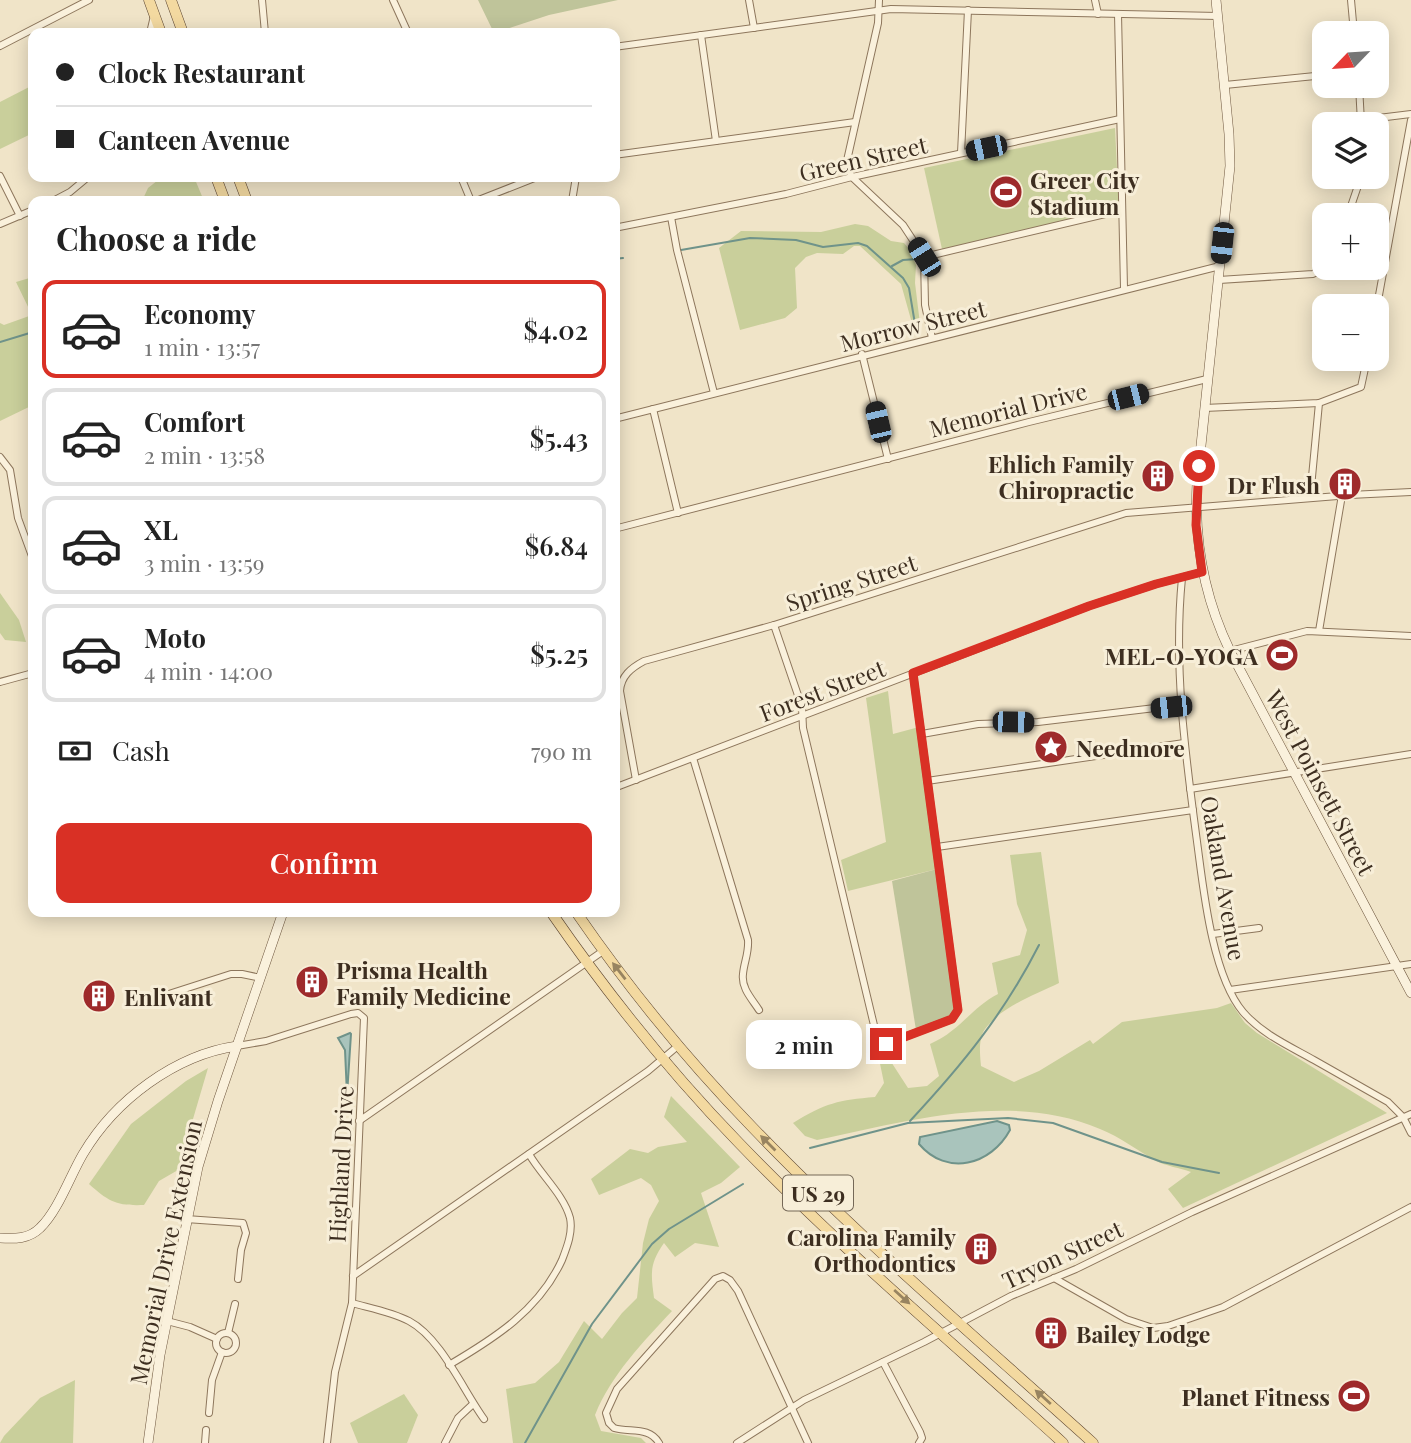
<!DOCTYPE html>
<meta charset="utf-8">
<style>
:root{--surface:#fff;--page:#f2f2f2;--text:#222;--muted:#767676;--line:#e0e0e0;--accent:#d93025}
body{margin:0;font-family:"Playfair Display",serif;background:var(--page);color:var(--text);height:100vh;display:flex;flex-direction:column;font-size:26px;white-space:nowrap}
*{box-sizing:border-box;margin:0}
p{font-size:23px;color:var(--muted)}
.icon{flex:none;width:38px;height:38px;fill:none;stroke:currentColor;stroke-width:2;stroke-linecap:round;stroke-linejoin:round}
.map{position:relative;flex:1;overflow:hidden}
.details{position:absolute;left:28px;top:196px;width:592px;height:721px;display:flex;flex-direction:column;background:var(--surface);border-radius:14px;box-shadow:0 4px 18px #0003}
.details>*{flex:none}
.banner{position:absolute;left:28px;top:28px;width:592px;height:154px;border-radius:14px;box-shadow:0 4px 18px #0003;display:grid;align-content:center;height:154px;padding:0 28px;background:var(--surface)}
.needle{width:46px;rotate:245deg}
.fabs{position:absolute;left:1312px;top:21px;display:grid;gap:14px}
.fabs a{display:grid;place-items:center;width:77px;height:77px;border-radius:14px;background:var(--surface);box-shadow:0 4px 18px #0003;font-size:35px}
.end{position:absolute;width:32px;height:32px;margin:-16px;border:9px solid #d93025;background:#fff;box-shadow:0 0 0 4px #fff}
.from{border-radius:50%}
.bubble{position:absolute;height:49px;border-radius:14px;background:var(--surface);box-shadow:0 4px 18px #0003;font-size:23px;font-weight:600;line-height:49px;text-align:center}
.car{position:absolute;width:21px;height:42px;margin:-21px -10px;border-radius:9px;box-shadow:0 0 5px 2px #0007;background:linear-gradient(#222 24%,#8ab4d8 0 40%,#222 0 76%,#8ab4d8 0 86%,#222 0)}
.banner b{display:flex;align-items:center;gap:24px;height:66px;font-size:26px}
.banner b+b{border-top:2px solid var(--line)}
.banner i{width:18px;height:18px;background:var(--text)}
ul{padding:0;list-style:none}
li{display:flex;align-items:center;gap:21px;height:98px;margin:0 14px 10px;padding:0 14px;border:4px solid var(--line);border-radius:14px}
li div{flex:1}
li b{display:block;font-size:26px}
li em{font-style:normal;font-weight:600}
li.current{border-color:var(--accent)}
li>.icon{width:63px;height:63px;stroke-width:1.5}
h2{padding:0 28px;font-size:32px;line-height:84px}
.pay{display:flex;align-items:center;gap:18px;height:77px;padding:0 28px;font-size:26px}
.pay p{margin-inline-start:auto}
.cta{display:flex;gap:14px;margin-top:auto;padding:14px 28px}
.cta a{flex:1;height:80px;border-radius:14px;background:var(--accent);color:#fff;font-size:28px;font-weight:600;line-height:80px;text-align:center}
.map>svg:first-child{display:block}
</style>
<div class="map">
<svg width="1411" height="1443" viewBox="0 0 1411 1443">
<rect width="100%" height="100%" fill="#f0e4c8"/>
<g fill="#c9cf9b">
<path d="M 33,85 L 33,133 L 0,149 L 0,102 Z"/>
<path d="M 1115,128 L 1119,209 L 942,249 L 924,168 Z"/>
<path d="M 162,177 L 194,177 L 204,201 L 142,201 L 148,188 Z"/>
<path d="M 855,224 L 868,226 L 891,241 L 904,243 L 910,250 L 916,265 L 915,283 L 921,332 L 915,334 L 901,284 L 860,246 L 854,246 L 843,254 L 817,253 L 806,257 L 795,268 L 797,308 L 785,318 L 740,330 L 719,248 L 741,231 L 821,232 Z"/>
<path d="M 33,277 L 33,411 L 31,406 L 0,421 L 0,323 L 4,325 L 32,315 L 16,282 Z"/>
<path d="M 0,593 L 19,620 L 26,642 L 5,640 L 0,633 Z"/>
<path d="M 888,691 L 893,734 L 919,727 L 937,869 L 848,891 L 841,860 L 886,842 L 866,698 Z"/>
<path d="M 1041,852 L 1059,983 C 1035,995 1002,1006 985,1029 C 978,1039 980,1055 981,1066 L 1014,1082 L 1039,1071 L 1090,1040 L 1093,1044 L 1122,1022 L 1217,1008 L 1231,1003 L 1245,1023 L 1257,1033 L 1387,1113 L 1183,1208 L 1168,1189 L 1191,1172 C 1180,1168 1166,1166 1156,1161 C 1137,1150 1120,1137 1100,1129 C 1011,1091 908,1121 817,1140 L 805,1136 L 793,1123 C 825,1103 839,1100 875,1097 L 884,1083 L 878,1054 L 886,1054 L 908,1088 L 927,1086 L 939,1076 L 930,1044 C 960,1031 971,1008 998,994 L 992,963 L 1020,955 L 1027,930 L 1017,904 L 1010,855 Z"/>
<path d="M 208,1068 L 178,1170 L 159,1181 L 144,1205 C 117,1206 109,1202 89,1184 L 131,1124 L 186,1081 Z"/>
<path d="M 671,1096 L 740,1167 L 721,1183 L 701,1193 L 719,1247 L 695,1243 L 675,1257 L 664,1243 C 649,1264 651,1274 654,1298 L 672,1311 C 643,1342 611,1375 595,1415 L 601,1431 L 641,1438 L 646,1443 L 513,1443 L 506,1389 L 535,1383 L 559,1362 L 584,1321 L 602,1339 L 622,1313 L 637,1298 L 643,1243 L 649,1219 L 659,1201 L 651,1185 L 641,1178 L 599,1195 L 591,1179 L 630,1149 L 648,1153 L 658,1147 L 687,1142 L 664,1117 Z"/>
<path d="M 75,1380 L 73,1443 L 0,1443 L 4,1436 L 40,1398 Z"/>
<path d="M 404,1394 L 418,1415 L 407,1443 L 358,1443 L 350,1423 Z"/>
</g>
<g fill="#bfc49a">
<path d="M 478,0 L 618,0 L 549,15 L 494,33 Z"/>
<path d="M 937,869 L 956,1010 L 953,1014 L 916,1030 L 892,881 Z"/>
</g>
<g fill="#a9c4bc" stroke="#6f938a" stroke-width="2">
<path d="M 350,1033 L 351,1034 L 347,1095 L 345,1050 L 338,1038 Z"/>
<path d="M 997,1121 L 1009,1125 L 1010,1130 C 991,1165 947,1177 919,1144 L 920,1137 Z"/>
</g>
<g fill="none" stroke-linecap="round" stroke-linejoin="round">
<g stroke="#6f938a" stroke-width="2">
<path d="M 681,250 L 750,238 L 796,240 L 823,247 L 858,243 L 867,246 L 903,278 L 909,288 L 916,330"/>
<path d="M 614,259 L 623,258"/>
<path d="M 892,266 L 903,260 L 917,259"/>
<path d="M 0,342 L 33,332"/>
<path d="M 910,1121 C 962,1065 1004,1014 1039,945"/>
<path d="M 810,1148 L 908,1123 L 1008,1118 L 1053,1123 L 1162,1162 L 1219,1173"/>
<path d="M 525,1443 L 592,1324 L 652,1244 L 669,1229 L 743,1184"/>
</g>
<defs>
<g id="street">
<path d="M 262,0 L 265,33"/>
<path d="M 393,0 L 408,33"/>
<path d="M 749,0 L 754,28"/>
<path d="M 879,0 L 878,23 L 846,165 L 852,177 L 903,225 L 924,257 L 925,305 L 932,338"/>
<path d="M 1095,0 L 1098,14"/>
<path d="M 1351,0 L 1354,33"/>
<path d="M 1118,14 L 1124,288"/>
<path d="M 150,33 L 154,16"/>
<path d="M 701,35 L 716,141"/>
<path d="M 0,46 L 89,0"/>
<path d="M 614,47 L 891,9 L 1218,16"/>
<path d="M 1225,85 L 1325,75"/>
<path d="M 1359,86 L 1361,122"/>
<path d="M 1362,120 L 1411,114"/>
<path d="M 961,153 L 968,10"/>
<path d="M 614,155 L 855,122"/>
<path d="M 0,176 L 20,216"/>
<path d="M 461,177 L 471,201"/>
<path d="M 53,201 L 70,192 L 88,177"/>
<path d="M 476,201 L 537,177"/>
<path d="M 572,201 L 576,177"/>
<path d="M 1348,215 L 1361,177"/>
<path d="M 671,217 L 677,250 L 714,393"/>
<path d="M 0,224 L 33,210"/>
<path d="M 614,228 L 786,194 L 852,177 L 1120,119"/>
<path d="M 924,257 L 1122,210"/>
<path d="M 1219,280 L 1313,274 L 1322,269 L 1325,265"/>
<path d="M 1377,306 L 1411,120"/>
<path d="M 862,354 L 888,459"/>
<path d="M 1204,408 L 1319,403 L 1361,387 L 1367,359"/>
<path d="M 653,409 L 678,513"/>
<path d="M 614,419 L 1220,266"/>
<path d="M 0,457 L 10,470 L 18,518 L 33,559"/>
<path d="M 1310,498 L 1319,403"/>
<path d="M 614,529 L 1029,422 L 1207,379"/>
<path d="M 1182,578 C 1173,669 1186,759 1198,849 C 1204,895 1213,976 1243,1012 C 1262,1034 1289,1046 1314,1060 C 1339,1074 1363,1088 1388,1102 L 1403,1117 L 1411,1133"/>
<path d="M 774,625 L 802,707 L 803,728 L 878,1042 L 883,1045 L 952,1019 L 958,1010 L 913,673"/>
<path d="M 1319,631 L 1342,495"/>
<path d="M 1230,651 L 1307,631 L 1411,636"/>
<path d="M 0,682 L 33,673"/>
<path d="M 922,734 L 978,724 L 1038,722 L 1180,705"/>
<path d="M 693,758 L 748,940 C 749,953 744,962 743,974 C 741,988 752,999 759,1010"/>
<path d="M 636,780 L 620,691 C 621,676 631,668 644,661 L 774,625 L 1126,513 L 1350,495 L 1411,492"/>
<path d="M 927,781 L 1184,743"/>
<path d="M 614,788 L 1089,606 L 1156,584 L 1202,572"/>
<path d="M 1190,789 L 1411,754"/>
<path d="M 937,847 L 1193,810"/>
<path d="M 1213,934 L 1259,928"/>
<path d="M 1230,990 L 1411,964"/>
<path d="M 147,1001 L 231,974 L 242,974 L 261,978"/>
<path d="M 237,1046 L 266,1041 L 351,1014 L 358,1013 L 364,1018 L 352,1303 L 335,1372 L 327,1443"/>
<path d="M 359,1121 L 603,951"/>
<path d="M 186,1219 L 243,1223 L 246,1233 L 241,1250 L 238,1279"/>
<path d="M 353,1276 L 648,1071 L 679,1045"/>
<path d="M 1054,1278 L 1126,1319 L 1153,1328 L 1168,1326 L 1223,1307 L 1411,1207"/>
<path d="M 352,1303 C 370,1308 392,1312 409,1321 C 441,1338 463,1390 484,1419"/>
<path d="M 167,1321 L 190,1327 L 217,1339"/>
<path d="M 228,1333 L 235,1304"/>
<circle cx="226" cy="1343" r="10"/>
<path d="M 883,1362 L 920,1432 L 922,1438 L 919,1443"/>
<path d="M 449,1365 C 495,1338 539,1310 562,1260 C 567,1247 573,1232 570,1218 C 564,1195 541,1175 529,1154"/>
<path d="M 209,1413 L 212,1380 L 222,1352"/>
<path d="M 205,1443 L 206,1430"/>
<path d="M 445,1443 L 458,1418 L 473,1404"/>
<path d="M 659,1443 C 649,1426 630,1433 614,1428 L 609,1423 L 606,1413 L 617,1389 L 715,1279 L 723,1276 L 730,1280 L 738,1291 L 808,1443"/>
<path d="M 737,1443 L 804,1400 L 924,1342 L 1011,1296 L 1076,1269 L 1192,1212 L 1411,1114"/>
</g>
<g id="secondary">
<path d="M 1216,0 L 1229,134 L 1230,166 L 1197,484 C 1194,543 1204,597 1230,651 L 1411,993"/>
<path d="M 0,1238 C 15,1239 29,1239 40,1228 C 58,1211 70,1176 83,1154 C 115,1100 175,1055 237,1046"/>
<path d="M 148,1443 L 160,1355 L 198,1167 L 218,1101 L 283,912"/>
</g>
<g id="primary">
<path d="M 149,0 L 161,33"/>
<path d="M 171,0 L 183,33"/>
<path d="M 216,177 L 225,201"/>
<path d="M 238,177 L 247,201"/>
<path d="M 551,912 C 607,993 669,1071 739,1143 C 841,1249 954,1344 1063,1443"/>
<path d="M 576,912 C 629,989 689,1062 754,1129 C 861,1240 979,1340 1093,1443"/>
</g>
</defs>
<use href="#street" stroke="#8d765c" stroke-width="8"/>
<use href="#secondary" stroke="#6f573f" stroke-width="10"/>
<use href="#primary" stroke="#5b4430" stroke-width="11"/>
<use href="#street" stroke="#faf1dc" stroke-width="6"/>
<use href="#secondary" stroke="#faf1dc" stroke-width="9"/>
<use href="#primary" stroke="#f3d9a0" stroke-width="10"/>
</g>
<defs><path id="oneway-solid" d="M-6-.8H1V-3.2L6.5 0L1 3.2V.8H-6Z" transform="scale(1.75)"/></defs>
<g fill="#988460">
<use href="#oneway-solid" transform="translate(619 971) rotate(-128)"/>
<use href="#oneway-solid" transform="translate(768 1143) rotate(-135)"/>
<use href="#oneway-solid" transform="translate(902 1297) rotate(42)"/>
<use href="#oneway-solid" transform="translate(1043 1397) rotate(-138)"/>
</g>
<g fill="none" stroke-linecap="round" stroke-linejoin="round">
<path stroke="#d93025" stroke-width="9" d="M 886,1044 L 952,1019 L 958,1010 L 913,673 L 1089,606 L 1156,584 L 1202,572 L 1196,525 L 1199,466"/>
</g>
<defs>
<symbol id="stadium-disc" viewBox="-11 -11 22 22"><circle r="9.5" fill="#9e2a2b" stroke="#f7eed8"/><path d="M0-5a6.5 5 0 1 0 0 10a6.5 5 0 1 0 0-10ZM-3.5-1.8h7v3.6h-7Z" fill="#fff"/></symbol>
<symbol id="building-disc" viewBox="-11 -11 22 22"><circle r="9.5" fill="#9e2a2b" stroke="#f7eed8"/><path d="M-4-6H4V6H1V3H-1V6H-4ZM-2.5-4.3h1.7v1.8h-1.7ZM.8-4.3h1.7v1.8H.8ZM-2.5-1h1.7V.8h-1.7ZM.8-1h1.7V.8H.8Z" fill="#fff"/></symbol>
<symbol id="sight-disc" viewBox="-11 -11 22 22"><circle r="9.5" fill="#9e2a2b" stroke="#f7eed8"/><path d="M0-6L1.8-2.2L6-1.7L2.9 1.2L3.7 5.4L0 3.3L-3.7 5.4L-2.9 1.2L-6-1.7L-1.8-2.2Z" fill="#fff"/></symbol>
</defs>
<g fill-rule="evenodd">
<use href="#stadium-disc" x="987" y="173" width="38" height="38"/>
<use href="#building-disc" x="1139" y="457" width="38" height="38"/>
<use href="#building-disc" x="1326" y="465" width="38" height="38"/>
<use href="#stadium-disc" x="1263" y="636" width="38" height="38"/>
<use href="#sight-disc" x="1032" y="728" width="38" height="38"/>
<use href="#building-disc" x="293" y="963" width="38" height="38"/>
<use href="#building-disc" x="80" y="977" width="38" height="38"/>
<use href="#building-disc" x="962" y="1230" width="38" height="38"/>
<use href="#building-disc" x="1032" y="1314" width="38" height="38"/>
<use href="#stadium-disc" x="1335" y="1377" width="38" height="38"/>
</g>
<g text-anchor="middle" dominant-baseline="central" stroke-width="6" stroke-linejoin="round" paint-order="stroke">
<rect fill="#f7eed8" stroke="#756857" stroke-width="2" x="783" y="1175.5" width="70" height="35" rx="5"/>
<g font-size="21" font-weight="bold" fill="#3d2e20">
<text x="818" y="1193">US 29</text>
</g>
<g font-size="23" fill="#3d2e20" stroke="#f7eed8">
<text transform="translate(863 158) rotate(-13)">Green Street</text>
<text transform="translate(913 325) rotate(-14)">Morrow Street</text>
<text transform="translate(1008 409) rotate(-14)">Memorial Drive</text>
<text transform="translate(851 582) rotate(-18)">Spring Street</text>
<text transform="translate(822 690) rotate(-21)">Forest Street</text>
<text transform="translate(1321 782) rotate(62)">West Poinsett Street</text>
<text transform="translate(1224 878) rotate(80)">Oakland Avenue</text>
<text transform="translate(340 1164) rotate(-87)">Highland Drive</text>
<text transform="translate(165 1252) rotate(-78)">Memorial Drive Extension</text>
<text transform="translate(1062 1254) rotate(-25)">Tryon Street</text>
</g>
<g font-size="23" font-weight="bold" fill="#3d2e20" stroke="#f7eed8" text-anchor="start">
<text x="1030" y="179">Greer City<tspan x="1030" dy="26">Stadium</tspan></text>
<text x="1134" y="463" text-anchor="end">Ehlich Family<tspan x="1134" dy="26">Chiropractic</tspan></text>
<text x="1320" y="484" text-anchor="end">Dr Flush</text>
<text x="1258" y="655" text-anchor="end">MEL-O-YOGA</text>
<text x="1076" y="747">Needmore</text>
<text x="336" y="969">Prisma Health<tspan x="336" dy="26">Family Medicine</tspan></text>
<text x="124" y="996">Enlivant</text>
<text x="956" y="1236" text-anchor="end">Carolina Family<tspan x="956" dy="26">Orthodontics</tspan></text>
<text x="1076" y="1333">Bailey Lodge</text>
<text x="1330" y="1396" text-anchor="end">Planet Fitness</text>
</g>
</g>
</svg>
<div class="fabs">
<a><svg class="needle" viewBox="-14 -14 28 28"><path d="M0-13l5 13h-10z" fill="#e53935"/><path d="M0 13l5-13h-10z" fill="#767676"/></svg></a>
<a><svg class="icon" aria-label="layers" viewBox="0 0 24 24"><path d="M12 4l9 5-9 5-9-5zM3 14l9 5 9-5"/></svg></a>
<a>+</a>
<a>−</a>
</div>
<i class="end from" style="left:1199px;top:466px"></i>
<i class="end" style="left:886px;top:1044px"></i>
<div class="bubble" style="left:746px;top:1020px;width:116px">2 min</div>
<i class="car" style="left:986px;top:148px;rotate:258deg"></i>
<i class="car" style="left:1222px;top:243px;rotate:186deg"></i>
<i class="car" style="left:924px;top:257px;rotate:328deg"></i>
<i class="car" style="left:1128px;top:397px;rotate:76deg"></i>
<i class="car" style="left:878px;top:422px;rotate:347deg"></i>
<i class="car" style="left:1171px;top:707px;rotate:264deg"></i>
<i class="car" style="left:1013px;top:722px;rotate:91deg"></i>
<div class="banner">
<b><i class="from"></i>Clock Restaurant</b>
<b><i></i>Canteen Avenue</b>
</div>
<section class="details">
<h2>Choose a ride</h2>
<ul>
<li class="current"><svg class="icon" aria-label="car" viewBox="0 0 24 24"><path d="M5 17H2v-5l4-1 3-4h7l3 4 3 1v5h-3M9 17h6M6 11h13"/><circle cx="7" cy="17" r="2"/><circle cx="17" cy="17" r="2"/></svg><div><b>Economy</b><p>1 min · 13:57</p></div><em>$4.02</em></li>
<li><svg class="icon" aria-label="car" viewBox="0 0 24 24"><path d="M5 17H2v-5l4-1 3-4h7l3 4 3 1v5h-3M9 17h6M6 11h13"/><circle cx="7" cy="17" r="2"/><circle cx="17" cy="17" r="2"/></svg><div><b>Comfort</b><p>2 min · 13:58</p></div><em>$5.43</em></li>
<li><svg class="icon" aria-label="car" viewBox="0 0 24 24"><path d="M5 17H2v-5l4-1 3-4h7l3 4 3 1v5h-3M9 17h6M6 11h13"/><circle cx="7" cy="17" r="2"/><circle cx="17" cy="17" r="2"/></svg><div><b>XL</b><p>3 min · 13:59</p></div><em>$6.84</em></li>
<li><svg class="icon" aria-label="car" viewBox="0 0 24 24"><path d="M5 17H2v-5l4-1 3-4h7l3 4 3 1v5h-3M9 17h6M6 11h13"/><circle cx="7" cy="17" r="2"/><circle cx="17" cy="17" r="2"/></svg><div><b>Moto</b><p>4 min · 14:00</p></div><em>$5.25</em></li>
</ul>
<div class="pay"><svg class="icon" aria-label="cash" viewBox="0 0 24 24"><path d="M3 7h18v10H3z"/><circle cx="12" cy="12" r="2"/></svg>Cash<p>790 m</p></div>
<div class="cta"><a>Confirm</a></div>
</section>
</div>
